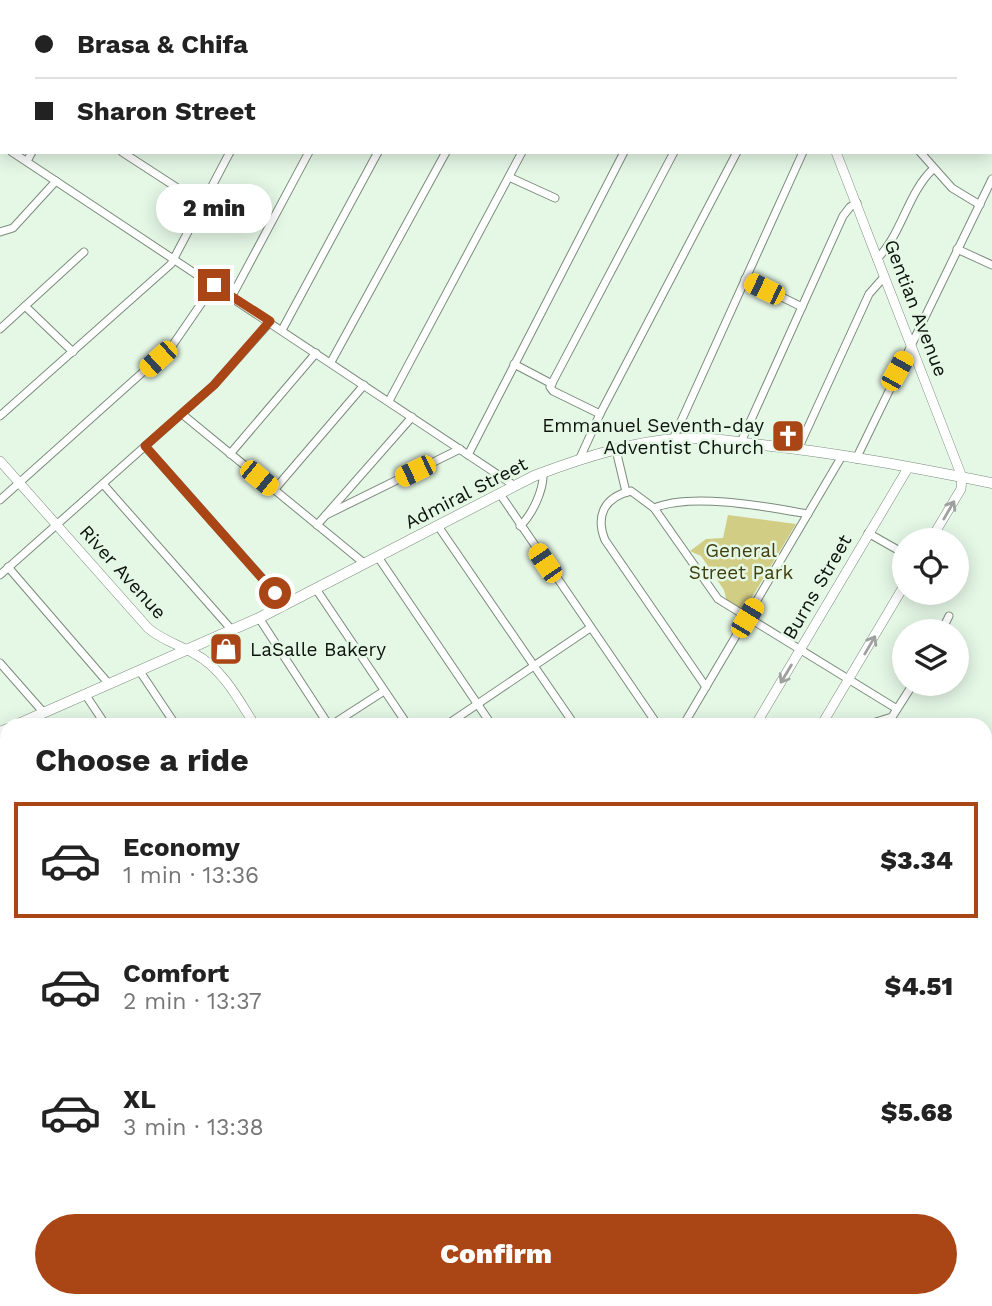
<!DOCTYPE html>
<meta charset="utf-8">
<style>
:root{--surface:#fff;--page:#f6f6f6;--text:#222;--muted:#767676;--line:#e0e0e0;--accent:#aa4515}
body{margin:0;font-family:"Work Sans",sans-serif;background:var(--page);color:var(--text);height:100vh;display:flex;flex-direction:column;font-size:26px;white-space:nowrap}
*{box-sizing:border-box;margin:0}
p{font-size:23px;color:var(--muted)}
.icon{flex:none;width:38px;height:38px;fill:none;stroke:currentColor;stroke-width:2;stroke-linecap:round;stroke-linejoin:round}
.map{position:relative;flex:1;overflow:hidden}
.side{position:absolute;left:0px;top:718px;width:992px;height:590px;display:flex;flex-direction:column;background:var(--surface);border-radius:21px 21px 0 0;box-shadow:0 4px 18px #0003}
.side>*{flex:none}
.banner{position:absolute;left:0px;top:0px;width:992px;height:154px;box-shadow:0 4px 18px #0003;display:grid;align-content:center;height:154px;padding:0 35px;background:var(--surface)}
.fabs{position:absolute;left:892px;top:528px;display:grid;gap:14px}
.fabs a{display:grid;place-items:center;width:77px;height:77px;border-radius:50%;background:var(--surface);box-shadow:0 4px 18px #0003;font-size:35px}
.end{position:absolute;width:32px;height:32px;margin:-16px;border:9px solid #aa4515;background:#fff;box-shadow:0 0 0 4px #fff}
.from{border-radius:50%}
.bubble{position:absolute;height:49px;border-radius:24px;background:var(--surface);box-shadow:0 4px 18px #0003;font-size:23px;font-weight:800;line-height:49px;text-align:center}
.car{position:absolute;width:21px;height:42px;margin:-21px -10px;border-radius:9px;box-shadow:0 0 5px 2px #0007;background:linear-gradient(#f5c518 24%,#345 0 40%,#f5c518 0 76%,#345 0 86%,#f5c518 0)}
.banner b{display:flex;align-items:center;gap:24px;height:66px;font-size:26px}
.banner b+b{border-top:2px solid var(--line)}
.banner i{width:18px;height:18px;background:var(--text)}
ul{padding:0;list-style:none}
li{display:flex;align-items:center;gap:21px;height:116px;margin:0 14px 10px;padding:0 21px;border:4px solid transparent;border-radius:0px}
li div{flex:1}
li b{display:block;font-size:26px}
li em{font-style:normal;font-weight:800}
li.active{border-color:var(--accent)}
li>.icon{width:63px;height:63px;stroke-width:1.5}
h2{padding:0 35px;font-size:32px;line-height:84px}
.cta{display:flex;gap:14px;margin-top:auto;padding:14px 35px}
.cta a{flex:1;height:80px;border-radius:42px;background:var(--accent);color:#fff;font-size:28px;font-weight:800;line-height:80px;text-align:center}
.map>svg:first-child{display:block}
</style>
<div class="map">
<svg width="992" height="1306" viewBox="0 0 992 1306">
<rect width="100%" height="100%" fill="#e5f8e6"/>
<g fill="#d2cd84">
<path d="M 728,515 L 796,524 L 743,612 L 727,602 L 724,590 L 701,556 L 690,551 L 706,539 L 723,538 Z"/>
<path d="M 985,1082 L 992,1082 L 992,1306 L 960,1306 L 960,1300 L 985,1300 Z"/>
</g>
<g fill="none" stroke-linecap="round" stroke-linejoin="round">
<defs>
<g id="minor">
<path d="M 13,0 L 16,2"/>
<path d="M 142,0 L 145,2"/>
<path d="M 244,0 L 246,2"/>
<path d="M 443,0 L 447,2"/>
<path d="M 626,0 L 630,2"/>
<path d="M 826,0 L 826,1"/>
<path d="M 883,0 L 884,2"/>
<path d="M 131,2 L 132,0"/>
<path d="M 312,2 L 313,0"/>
<path d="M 399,2 L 401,0"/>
<path d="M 703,2 L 704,0"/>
<path d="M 948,2 L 949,0"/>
<path d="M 990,37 L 992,36"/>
<path d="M 0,72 L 2,73"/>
<path d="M 990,111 L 992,112"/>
<path d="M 0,145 L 2,146"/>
<path d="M 12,152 L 515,486"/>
<path d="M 122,152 L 202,204"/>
<path d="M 920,152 L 952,188 L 980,205"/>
<path d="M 27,161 L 32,152"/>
<path d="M 509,177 L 555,198"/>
<path d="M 0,232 L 13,228 L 56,181"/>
<path d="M 957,249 L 992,265"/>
<path d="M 877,259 C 903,232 907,194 933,169"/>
<path d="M 745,279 L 802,307"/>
<path d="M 232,296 L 309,152"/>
<path d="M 25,306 L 73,352"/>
<path d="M 0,329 L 84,252"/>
<path d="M 282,330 L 378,152"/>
<path d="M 331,362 L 446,152"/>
<path d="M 514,364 L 552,384"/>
<path d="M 389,401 L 522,152"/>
<path d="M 182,414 L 365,564"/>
<path d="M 600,414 L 553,391 L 550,387 L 674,152"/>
<path d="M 0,416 L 171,264 L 230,152"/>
<path d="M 673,439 L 803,152"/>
<path d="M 741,442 L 843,216 L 850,207 L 857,203"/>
<path d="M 145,446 L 286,605"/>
<path d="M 798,449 L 869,294 L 884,277"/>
<path d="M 616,450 L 626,492"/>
<path d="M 230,454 L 316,353"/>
<path d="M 468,455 L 624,152"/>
<path d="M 856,459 L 992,179"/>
<path d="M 579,460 L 600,414 L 737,152"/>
<path d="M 103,484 L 231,629"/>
<path d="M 274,490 L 364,385"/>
<path d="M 500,494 L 657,724"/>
<path d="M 0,500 L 172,346 L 214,285"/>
<path d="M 654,508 C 692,492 768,507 808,514"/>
<path d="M 326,515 L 460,449"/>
<path d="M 317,525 L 412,417"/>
<path d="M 438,526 L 574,724"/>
<path d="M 520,526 C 532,515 544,490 543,473"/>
<path d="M 868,533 L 905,554"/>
<path d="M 378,557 L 491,724"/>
<path d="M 8,567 L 109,684"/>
<path d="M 0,575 L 214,385 L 270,322"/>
<path d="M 316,589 L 407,724"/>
<path d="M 259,618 L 328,724"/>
<path d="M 941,632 L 949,616"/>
<path d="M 0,663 L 44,713"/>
<path d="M 139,670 L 175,724"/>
<path d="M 706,687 L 605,540 C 595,515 605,497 631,491 L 654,508 L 718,599 L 897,709"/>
<path d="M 85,694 L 105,724"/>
<path d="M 333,724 L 384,691"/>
<path d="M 448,724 L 590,628"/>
<path d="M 684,724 L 842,456"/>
<path d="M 869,724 L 892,717 L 913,684"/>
<path d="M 0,772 L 7,781"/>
<path d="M 0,871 L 7,881"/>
<path d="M 0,945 L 7,947"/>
<path d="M 0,1003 L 7,1005"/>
<path d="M 46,1300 L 46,1306"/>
<path d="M 278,1300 L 282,1306"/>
<path d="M 367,1300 L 372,1306"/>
<path d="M 0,1302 L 33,1300"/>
<path d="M 197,1306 L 203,1300"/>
<path d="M 317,1306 L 324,1300"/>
<path d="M 484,1306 L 491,1300"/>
</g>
<g id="tertiary">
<path d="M 745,0 L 747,2"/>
<path d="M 836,152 L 962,477 L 961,489 L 930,541"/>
<path d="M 0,461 L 148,628 C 163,641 178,644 195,654 C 222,668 239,700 254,724"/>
<path d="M 756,724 L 908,468"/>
<path d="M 822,724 L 905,584"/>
<path d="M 476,1300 L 481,1306"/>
</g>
<g id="secondary">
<path d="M 18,724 L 259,618 L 534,476 C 578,459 629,442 677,439 C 706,436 733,442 762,445 C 839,453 916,468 992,483"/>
<path d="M 0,732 L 7,729"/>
<path d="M 392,1306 L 398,1300"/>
</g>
<g id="primary">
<path d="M 985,856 L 992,854"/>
<path d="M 0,1030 L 7,1030"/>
</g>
</defs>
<use href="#minor" stroke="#7a8b7b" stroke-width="9"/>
<use href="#tertiary" stroke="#7a8b7b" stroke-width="10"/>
<use href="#secondary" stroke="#7a8b7b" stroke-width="11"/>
<use href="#primary" stroke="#7a8b7b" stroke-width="12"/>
<use href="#minor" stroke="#fff" stroke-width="7"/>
<use href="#tertiary" stroke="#fff" stroke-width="9"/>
<use href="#secondary" stroke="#fff" stroke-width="10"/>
<use href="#primary" stroke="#fff" stroke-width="10"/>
</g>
<defs><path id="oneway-shaft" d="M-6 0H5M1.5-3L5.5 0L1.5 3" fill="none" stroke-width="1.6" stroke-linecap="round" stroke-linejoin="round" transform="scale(1.75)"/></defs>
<g stroke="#9ea19e">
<use href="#oneway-shaft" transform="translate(949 510) rotate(-60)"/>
<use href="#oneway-shaft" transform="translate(870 645) rotate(-60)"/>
<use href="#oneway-shaft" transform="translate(786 674) rotate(121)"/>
</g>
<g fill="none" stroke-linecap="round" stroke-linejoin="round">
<path stroke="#aa4515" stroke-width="9" d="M 214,285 L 270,321 L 214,385 L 145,446 L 275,593"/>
</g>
<defs>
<symbol id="church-square" viewBox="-11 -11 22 22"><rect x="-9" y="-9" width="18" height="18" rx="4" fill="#aa4515" stroke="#e5f8e6"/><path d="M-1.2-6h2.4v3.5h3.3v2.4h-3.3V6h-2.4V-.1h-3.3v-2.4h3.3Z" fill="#fff"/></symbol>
<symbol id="shop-square" viewBox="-11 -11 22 22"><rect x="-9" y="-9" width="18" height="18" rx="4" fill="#aa4515" stroke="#e5f8e6"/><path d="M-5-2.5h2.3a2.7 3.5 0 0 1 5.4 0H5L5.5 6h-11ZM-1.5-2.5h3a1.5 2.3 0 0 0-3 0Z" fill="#fff"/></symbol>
</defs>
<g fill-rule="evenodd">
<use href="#church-square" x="769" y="417" width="38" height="38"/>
<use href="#shop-square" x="207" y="630" width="38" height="38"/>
</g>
<g text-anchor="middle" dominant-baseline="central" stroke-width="5" stroke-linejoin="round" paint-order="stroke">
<g font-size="19" fill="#0d130d" stroke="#e5f8e6">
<text transform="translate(916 308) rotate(69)">Gentian Avenue</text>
<text transform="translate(466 493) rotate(-27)">Admiral Street</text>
<text transform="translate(123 572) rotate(48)">River Avenue</text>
<text transform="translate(817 587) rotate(-60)">Burns Street</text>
</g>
<g font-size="19" fill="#0d130d" stroke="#e5f8e6" text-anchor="end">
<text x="764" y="425">Emmanuel Seventh-day<tspan x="764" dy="22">Adventist Church</tspan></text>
<text x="250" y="649" text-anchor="start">LaSalle Bakery</text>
</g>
<g font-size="19" fill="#403d0f" stroke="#e5f8e6">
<text x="741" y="550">General<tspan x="741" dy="22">Street Park</tspan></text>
</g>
</g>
</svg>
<div class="fabs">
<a><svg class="icon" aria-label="locate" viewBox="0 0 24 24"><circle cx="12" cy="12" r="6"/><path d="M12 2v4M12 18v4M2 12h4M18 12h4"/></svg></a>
<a><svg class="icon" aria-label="layers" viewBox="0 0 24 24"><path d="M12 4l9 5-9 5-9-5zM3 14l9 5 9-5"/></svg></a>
</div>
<i class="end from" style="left:275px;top:593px"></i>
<i class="end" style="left:214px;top:285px"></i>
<div class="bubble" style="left:156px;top:184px;width:116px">2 min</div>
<i class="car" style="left:764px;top:289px;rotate:296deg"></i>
<i class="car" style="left:158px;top:359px;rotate:228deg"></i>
<i class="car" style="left:897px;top:371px;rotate:29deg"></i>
<i class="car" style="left:415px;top:471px;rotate:244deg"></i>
<i class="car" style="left:259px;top:478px;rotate:129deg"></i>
<i class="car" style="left:545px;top:563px;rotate:326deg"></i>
<i class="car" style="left:747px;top:618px;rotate:31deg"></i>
<div class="banner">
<b><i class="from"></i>Brasa &amp; Chifa</b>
<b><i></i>Sharon Street</b>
</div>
<section class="side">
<h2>Choose a ride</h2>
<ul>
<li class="active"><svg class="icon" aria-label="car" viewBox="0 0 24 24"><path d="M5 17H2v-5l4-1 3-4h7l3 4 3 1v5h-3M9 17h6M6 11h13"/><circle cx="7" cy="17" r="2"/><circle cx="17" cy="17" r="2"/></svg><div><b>Economy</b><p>1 min · 13:36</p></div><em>$3.34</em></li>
<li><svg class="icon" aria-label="car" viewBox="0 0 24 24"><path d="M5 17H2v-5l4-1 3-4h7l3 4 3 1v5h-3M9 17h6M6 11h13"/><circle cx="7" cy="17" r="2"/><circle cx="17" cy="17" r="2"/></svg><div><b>Comfort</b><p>2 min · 13:37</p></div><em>$4.51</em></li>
<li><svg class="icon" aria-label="car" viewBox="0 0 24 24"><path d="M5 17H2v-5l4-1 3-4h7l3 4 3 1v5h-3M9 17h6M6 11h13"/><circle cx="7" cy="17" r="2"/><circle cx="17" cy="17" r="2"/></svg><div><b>XL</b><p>3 min · 13:38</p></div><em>$5.68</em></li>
</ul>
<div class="cta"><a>Confirm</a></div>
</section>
</div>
